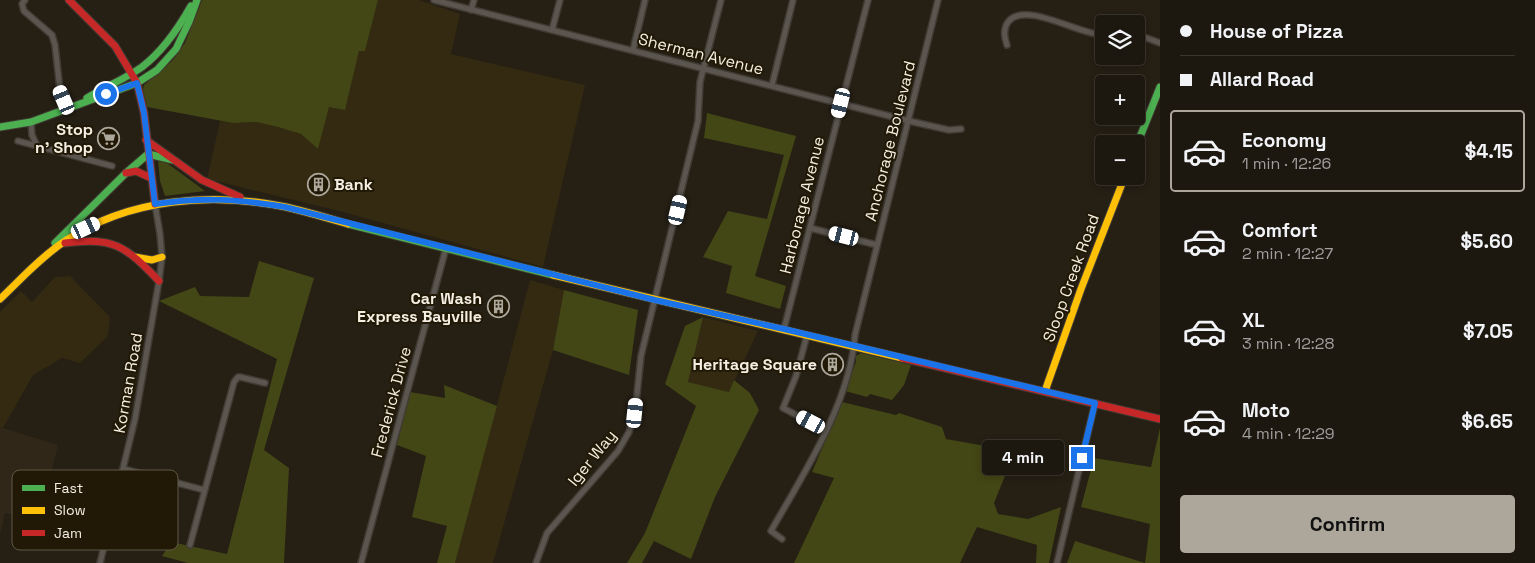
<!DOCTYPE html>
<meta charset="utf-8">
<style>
:root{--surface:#1c170f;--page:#252018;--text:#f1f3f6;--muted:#a09f9e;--line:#3a362f;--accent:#aca69b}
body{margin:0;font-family:"Space Grotesk",sans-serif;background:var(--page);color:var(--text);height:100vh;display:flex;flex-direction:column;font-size:19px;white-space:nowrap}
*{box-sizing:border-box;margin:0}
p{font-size:16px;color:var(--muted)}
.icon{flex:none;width:28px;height:28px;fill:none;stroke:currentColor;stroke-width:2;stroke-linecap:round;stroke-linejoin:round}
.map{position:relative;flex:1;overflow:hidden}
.side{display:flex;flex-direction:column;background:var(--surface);width:375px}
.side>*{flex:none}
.top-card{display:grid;align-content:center;height:110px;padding:0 20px;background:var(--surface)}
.buttons{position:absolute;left:1095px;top:15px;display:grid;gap:10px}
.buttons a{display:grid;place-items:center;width:50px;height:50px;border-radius:5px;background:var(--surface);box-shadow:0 2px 8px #0003,0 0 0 1px var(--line);font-size:25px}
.end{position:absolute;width:22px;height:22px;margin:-11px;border:6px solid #1a73e8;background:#fff;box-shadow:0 0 0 2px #fff}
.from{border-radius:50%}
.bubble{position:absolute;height:35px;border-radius:5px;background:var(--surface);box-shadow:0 2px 8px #0003,0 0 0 1px var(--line);font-size:16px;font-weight:700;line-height:35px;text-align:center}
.car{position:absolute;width:15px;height:30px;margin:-15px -8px;border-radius:6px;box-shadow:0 0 4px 1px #0007;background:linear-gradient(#fff 24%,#345 0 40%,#fff 0 76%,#345 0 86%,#fff 0)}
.top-card b{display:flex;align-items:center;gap:18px;height:48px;font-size:19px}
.top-card b+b{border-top:1px solid var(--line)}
.top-card i{width:12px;height:12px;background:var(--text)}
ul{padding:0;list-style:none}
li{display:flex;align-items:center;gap:15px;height:82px;margin:0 10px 8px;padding:0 10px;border:2px solid transparent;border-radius:5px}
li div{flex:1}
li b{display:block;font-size:19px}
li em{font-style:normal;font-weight:700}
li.current{border-color:var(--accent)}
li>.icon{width:45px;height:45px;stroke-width:1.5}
.primary-button{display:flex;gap:10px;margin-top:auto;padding:10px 20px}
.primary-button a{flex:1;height:58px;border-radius:5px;background:var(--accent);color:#111;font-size:20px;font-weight:700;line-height:58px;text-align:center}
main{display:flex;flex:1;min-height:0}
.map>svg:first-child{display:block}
</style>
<main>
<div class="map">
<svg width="1160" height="563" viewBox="0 0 1160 563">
<rect width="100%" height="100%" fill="#251f14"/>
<g fill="#342911">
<path d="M 378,0 L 419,0 L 460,14 L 451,54 L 585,85 L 543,267 L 339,211 L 207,179 L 220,121 L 233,123 L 256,122 L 278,127 L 302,134 L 318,148 L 329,106 L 345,109 L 359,50 L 365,51 Z"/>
<path d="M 70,276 L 110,317 L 108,336 L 80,363 L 62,358 L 33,375 L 3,428 L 0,427 L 0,312 L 21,291 L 32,302 L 55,277 Z"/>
<path d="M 530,280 L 564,290 L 553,350 L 493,563 L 455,563 Z"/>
<path d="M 703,317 L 758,331 L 729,392 L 688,382 Z"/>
</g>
<path fill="#312718" d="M 0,427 L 58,445 L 40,519 L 5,513 L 0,535 Z"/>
<g fill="#434715">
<path d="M 202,0 L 378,0 L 365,51 L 359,51 L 345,110 L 329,107 L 318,149 L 301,134 L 278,127 L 256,122 L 233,123 L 147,107 L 143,90 L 144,85 L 172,61 L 185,43 Z"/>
<path d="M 707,113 L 796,136 L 755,276 L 786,286 L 780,309 L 726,293 L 732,266 L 703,257 L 728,211 L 767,219 L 784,155 L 704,138 Z"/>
<path d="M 158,161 L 167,163 L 205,191 L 165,196 L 160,181 Z"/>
<path d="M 259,261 L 314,278 L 264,450 L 289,468 L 284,563 L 188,563 L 162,556 L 171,542 L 227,554 L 277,359 L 159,301 L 195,287 L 200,296 L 249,297 Z"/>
<path d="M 564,290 L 638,310 L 629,375 L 553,350 Z"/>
<path d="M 703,317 L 688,382 L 729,392 L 734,380 L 750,393 L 759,410 L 715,497 L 691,559 L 654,541 L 642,563 L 627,563 L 645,533 L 696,406 L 665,384 L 685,326 Z"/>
<path d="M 861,353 L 911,365 L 904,385 L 892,400 L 870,394 L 867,397 L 845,391 L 856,362 L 856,356 Z"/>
<path d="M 444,385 L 497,406 L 455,563 L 437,563 L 447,526 L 412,517 L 426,456 L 397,445 L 410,392 L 445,398 Z"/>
<path d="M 842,402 L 896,415 L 899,413 L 942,427 L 946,439 L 991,447 L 1011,461 L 994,503 L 998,514 L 1028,519 L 1061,507 L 1049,563 L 1036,563 L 1037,545 L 977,527 L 960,563 L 794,563 L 834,478 L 812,472 Z"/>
<path d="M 1160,428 L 1160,563 L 1067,563 L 1075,541 L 1145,563 L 1150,524 L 1081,507 L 1094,458 L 1151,467 Z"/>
</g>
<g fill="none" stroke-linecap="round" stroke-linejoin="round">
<defs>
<g id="street">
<path d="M 25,0 L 22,4 L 24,11 L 52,35 L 55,45 L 60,90 L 69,108"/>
<path d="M 434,0 L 909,121 L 949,130 L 961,129"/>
<path d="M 471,10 L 474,0"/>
<path d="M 552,30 L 560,0"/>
<path d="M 1136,34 L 1160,43"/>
<path d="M 1007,45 C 1004,37 1003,29 1008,22 C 1025,0 1079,35 1104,35"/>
<path d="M 633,50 L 645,0"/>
<path d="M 772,85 L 793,0"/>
<path d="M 31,122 L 32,135 L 37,146"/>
<path d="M 18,141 L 112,166"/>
<path d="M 810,228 L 877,245"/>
<path d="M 784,329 L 868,0"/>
<path d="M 807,335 L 796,376 L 783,408 L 825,430"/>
<path d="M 124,469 L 204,490"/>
<path d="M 782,539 L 771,531 C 804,473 850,403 855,335 L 938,0"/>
<path d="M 190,545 L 234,382 L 238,377 L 240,377 L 265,383"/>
<path d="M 100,563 L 135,419 L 159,281 L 162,257 L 160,234 L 155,204"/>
<path d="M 361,563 L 446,248"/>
<path d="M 536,563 L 547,533 L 618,451 L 629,432 L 635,413 L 641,356 L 698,121 L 700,82 L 721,0"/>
<path d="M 1057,563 L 1095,403"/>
</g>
<g id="fast">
<path d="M 87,98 C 105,87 125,79 142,67 C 163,51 178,29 191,6"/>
<path d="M 0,127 L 31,122 L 137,83 L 157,70 L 176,49 L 189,22 L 197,0"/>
<path d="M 1136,147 L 1160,87"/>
<path d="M 348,224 L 553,275"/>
<path d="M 55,243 L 126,173 L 148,154 L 173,160"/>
</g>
<g id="slow">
<path d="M 135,257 L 152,260 L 162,257"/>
<path d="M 553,275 L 902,358"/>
<path d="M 0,299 C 21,279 41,257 65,241 C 129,198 212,192 286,207 C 307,212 328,218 348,224"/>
<path d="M 1045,391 L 1081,289 L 1125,176"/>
</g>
<g id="jam">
<path d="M 69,0 L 115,46 L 137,83 L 144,113 L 155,204"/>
<path d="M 146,140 L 202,180 L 240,197"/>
<path d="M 126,173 L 136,171 L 151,178"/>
<path d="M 65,243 C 115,237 125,246 159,281"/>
<path d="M 902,358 L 1160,419"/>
</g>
</defs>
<use href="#street" stroke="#403b33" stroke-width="8"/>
<use href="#fast" stroke="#403b33" stroke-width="9"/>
<use href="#slow" stroke="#403b33" stroke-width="9"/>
<use href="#jam" stroke="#403b33" stroke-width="9"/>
<use href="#street" stroke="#5a554e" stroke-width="5"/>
<use href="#fast" stroke="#4caf50" stroke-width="7"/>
<use href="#slow" stroke="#ffc107" stroke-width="7"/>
<use href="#jam" stroke="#c62828" stroke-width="7"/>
</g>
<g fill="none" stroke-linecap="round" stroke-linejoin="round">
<path stroke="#1a73e8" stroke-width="6" d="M 106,94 L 137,83 L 144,113 L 155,204 C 202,197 238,199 285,207 L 655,300 L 784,329 L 1095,403 L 1082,458"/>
</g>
<defs>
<symbol id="supermarket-ring" viewBox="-11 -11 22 22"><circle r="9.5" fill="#211806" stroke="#aca69b" stroke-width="1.5"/><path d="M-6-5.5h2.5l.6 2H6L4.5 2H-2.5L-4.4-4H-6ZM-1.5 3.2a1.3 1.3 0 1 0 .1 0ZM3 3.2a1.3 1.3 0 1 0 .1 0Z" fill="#aca69b"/></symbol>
<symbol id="building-ring" viewBox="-11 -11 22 22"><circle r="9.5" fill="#211806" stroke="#aca69b" stroke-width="1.5"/><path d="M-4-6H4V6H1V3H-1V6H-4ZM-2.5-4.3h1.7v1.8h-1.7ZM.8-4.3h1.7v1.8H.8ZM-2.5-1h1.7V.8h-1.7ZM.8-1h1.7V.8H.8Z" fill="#aca69b"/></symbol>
</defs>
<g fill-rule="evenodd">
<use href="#supermarket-ring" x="96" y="126" width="25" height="25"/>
<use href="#building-ring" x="306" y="172" width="25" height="25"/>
<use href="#building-ring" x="486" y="294" width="25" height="25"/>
<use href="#building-ring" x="820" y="352" width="25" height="25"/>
</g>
<g text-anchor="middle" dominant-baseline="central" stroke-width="4" stroke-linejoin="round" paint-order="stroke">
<g font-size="16" fill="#f5efe3" stroke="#211806">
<text transform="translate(701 54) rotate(14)">Sherman Avenue</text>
<text transform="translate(890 141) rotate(-76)">Anchorage Boulevard</text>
<text transform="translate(802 205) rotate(-76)">Harborage Avenue</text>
<text transform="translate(1071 278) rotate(-70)">Sloop Creek Road</text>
<text transform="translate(128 383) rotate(-80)">Korman Road</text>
<text transform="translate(391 402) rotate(-75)">Frederick Drive</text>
<text transform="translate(592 458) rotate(-51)">Iger Way</text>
</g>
<g font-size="16" font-weight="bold" fill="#f5efe3" stroke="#211806" text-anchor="end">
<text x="93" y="129">Stop<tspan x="93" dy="18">n' Shop</tspan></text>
<text x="334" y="184" text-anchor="start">Bank</text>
<text x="482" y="298">Car Wash<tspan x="482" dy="18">Express Bayville</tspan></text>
<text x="817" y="364">Heritage Square</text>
</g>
</g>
<rect x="12" y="470" width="166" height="80" rx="8" fill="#211806" stroke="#615848" stroke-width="1"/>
<rect x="22" y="485" width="23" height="6" fill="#4caf50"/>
<rect x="22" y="507" width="23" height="7" fill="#ffc107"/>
<rect x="22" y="530" width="23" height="6" fill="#c62828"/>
<g font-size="14" fill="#f5efe3">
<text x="54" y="493">Fast</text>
<text x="54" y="515">Slow</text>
<text x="54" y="538">Jam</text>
</g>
</svg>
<div class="buttons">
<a><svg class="icon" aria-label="layers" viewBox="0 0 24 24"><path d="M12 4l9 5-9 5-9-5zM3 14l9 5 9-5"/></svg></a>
<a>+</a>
<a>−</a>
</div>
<i class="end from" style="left:106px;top:94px"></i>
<i class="end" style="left:1082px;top:458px"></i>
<div class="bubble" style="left:982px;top:440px;width:82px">4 min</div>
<i class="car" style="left:64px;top:100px;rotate:337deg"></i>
<i class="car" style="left:841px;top:103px;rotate:194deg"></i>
<i class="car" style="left:678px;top:210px;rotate:13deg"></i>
<i class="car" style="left:86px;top:228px;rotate:65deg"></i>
<i class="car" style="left:844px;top:236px;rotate:284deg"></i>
<i class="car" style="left:635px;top:413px;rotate:6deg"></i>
<i class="car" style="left:811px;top:422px;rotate:298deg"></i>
</div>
<section class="side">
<div class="top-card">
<b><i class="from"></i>House of Pizza</b>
<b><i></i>Allard Road</b>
</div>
<ul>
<li class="current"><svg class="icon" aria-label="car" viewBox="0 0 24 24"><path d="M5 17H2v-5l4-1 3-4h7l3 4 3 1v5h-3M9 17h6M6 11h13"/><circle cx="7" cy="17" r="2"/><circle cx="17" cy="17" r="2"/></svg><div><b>Economy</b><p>1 min · 12:26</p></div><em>$4.15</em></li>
<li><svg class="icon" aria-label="car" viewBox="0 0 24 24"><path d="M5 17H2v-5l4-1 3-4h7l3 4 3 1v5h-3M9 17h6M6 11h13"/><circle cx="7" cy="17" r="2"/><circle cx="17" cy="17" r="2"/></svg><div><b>Comfort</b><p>2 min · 12:27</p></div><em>$5.60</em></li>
<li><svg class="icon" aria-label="car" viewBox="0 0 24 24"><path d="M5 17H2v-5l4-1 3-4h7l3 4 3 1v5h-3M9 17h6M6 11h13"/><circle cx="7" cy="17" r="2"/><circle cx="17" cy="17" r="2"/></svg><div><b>XL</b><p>3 min · 12:28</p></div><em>$7.05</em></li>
<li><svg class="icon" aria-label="car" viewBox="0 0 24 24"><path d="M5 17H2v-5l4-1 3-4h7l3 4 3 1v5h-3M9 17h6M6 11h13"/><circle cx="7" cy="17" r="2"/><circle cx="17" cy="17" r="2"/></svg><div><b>Moto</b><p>4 min · 12:29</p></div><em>$6.65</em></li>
</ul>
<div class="primary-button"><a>Confirm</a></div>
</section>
</main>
